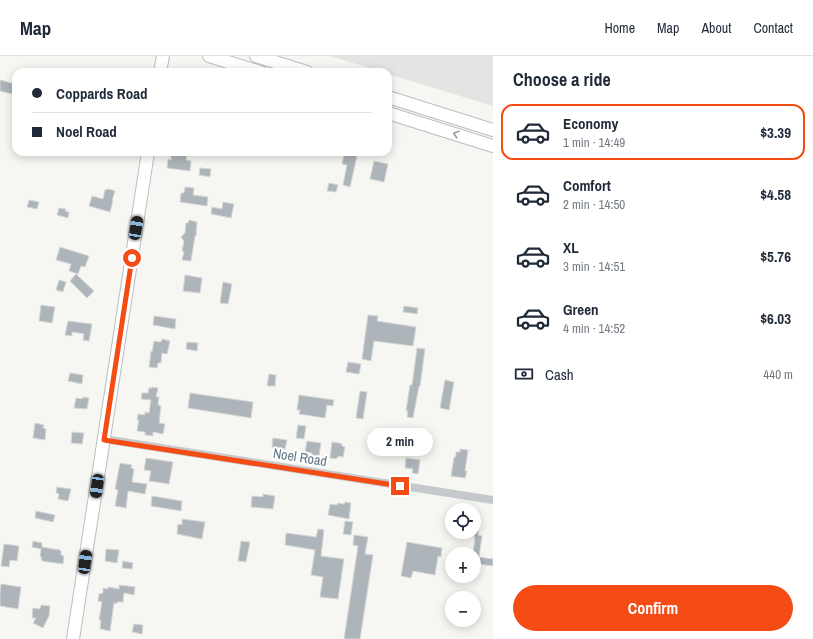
<!DOCTYPE html>
<meta charset="utf-8">
<style>
:root{--surface:#fff;--page:#f6f6f7;--text:#1f2937;--muted:#747a83;--line:#e0e1e3;--accent:#f44c14}
body{margin:0;font-family:"Archivo Narrow",sans-serif;background:var(--page);color:var(--text);height:100vh;display:flex;flex-direction:column;font-size:15px;white-space:nowrap}
*{box-sizing:border-box;margin:0}
p{font-size:13px;color:var(--muted)}
.icon{flex:none;width:22px;height:22px;fill:none;stroke:currentColor;stroke-width:2;stroke-linecap:round;stroke-linejoin:round}
.map{position:relative;flex:1;overflow:hidden}
.panel{display:flex;flex-direction:column;background:var(--surface);width:320px}
.panel>*{flex:none}
.hud{position:absolute;left:12px;top:12px;width:380px;height:88px;border-radius:12px;box-shadow:0 2px 10px #0003;display:grid;align-content:center;height:88px;padding:0 20px;background:var(--surface)}
.fabs{position:absolute;left:445px;top:447px;display:grid;gap:8px}
.fabs a{display:grid;place-items:center;width:36px;height:36px;border-radius:50%;background:var(--surface);box-shadow:0 2px 10px #0003;font-size:20px}
.end{position:absolute;width:18px;height:18px;margin:-9px;border:5px solid #f44c14;background:#fff;box-shadow:0 0 0 2px #fff}
.from{border-radius:50%}
.bubble{position:absolute;height:28px;border-radius:14px;background:var(--surface);box-shadow:0 2px 10px #0003;font-size:13px;font-weight:700;line-height:28px;text-align:center}
.car{position:absolute;width:12px;height:24px;margin:-12px -6px;border-radius:5px;box-shadow:0 0 3px 1px #0007;background:linear-gradient(#222 24%,#8ab4d8 0 40%,#222 0 76%,#8ab4d8 0 86%,#222 0)}
.hud b{display:flex;align-items:center;gap:14px;height:38px;font-size:15px}
.hud b+b{border-top:1px solid var(--line)}
.hud i{width:10px;height:10px;background:var(--text)}
ul{padding:0;list-style:none}
li{display:flex;align-items:center;gap:12px;height:56px;margin:0 8px 6px;padding:0 12px;border:2px solid transparent;border-radius:12px}
li div{flex:1}
li b{display:block;font-size:15px}
li em{font-style:normal;font-weight:700}
li.current{border-color:var(--accent)}
li>.icon{width:36px;height:36px;stroke-width:1.5}
h2{padding:0 20px;font-size:18px;line-height:48px}
.pay{display:flex;align-items:center;gap:10px;height:44px;padding:0 20px;font-size:15px}
.pay p{margin-inline-start:auto}
.primary-button{display:flex;gap:8px;margin-top:auto;padding:8px 20px}
.primary-button a{flex:1;height:46px;border-radius:24px;background:var(--accent);color:#fff;font-size:16px;font-weight:700;line-height:46px;text-align:center}
header{display:flex;align-items:center;gap:24px;box-sizing:border-box;height:56px;padding:0 20px;background:var(--surface);border-bottom:1px solid var(--line)}
header strong{font-size:19px}
nav{display:flex;gap:22px;margin-inline-start:auto;font-size:14px}
main{display:flex;flex:1;min-height:0}
.map>svg:first-child{display:block}
</style>
<header>
<strong>Map</strong>
<nav><a>Home</a><a>Map</a><a>About</a><a>Contact</a></nav>
</header>
<main>
<div class="map">
<svg width="493" height="583" viewBox="0 0 493 583">
<rect width="100%" height="100%" fill="#f6f6f2"/>
<path fill="#e4e5e3" d="M 330,0 L 493,0 L 493,50 L 388,18 L 388,16 L 383,16 Z"/>
<g fill="#adb5bb" stroke="#d7d7d5">
<path d="M 0,24 L 15,28 L 13,38 L 0,35 Z"/>
<path d="M 178,97 L 187,98 L 186,104 L 191,105 L 190,115 L 167,112 L 168,103 L 171,104 L 171,99 L 178,100 Z"/>
<path d="M 344,98 L 357,100 L 350,131 L 343,129 L 347,109 L 342,108 Z"/>
<path d="M 374,105 L 388,108 L 384,126 L 370,123 Z"/>
<path d="M 200,112 L 211,113 L 210,121 L 199,119 Z"/>
<path d="M 329,127 L 338,129 L 336,136 L 327,135 Z"/>
<path d="M 185,131 L 194,132 L 193,139 L 208,141 L 207,150 L 180,146 L 181,137 L 184,137 Z"/>
<path d="M 109,133 L 115,135 L 112,145 L 113,145 L 110,156 L 89,150 L 92,140 L 103,143 L 105,134 Z"/>
<path d="M 29,144 L 39,146 L 37,153 L 27,151 Z"/>
<path d="M 223,146 L 234,148 L 231,162 L 211,158 L 212,151 L 222,153 Z"/>
<path d="M 59,152 L 66,153 L 65,155 L 69,156 L 68,162 L 57,159 Z"/>
<path d="M 189,164 L 197,166 L 196,180 L 195,180 L 191,205 L 182,204 L 184,196 L 182,195 L 184,185 L 181,181 L 185,177 L 186,167 L 188,167 Z"/>
<path d="M 60,191 L 89,200 L 85,211 L 81,210 L 78,218 L 69,215 L 71,208 L 56,204 Z"/>
<path d="M 76,218 L 94,235 L 87,242 L 70,225 Z"/>
<path d="M 185,219 L 202,222 L 200,237 L 183,235 Z"/>
<path d="M 59,224 L 66,226 L 63,236 L 56,234 Z"/>
<path d="M 223,226 L 232,228 L 228,248 L 220,247 Z"/>
<path d="M 41,249 L 55,251 L 52,267 L 39,265 Z"/>
<path d="M 404,250 L 418,252 L 417,258 L 403,256 Z"/>
<path d="M 368,259 L 378,260 L 377,265 L 416,271 L 413,290 L 374,285 L 371,305 L 362,303 Z"/>
<path d="M 154,260 L 176,263 L 175,273 L 153,269 Z"/>
<path d="M 68,265 L 92,268 L 89,285 L 83,284 L 84,278 L 72,276 L 72,280 L 65,279 Z"/>
<path d="M 162,283 L 170,285 L 167,298 L 162,297 L 161,307 L 158,307 L 157,312 L 149,311 L 151,295 L 152,296 L 154,285 L 161,286 Z"/>
<path d="M 187,286 L 198,287 L 197,295 L 186,293 Z"/>
<path d="M 417,292 L 425,293 L 420,330 L 419,330 L 413,362 L 407,361 L 408,355 L 406,355 L 410,329 L 412,329 Z"/>
<path d="M 348,306 L 361,308 L 359,318 L 346,316 Z"/>
<path d="M 70,317 L 83,319 L 82,328 L 68,325 Z"/>
<path d="M 269,318 L 276,319 L 275,330 L 267,330 Z"/>
<path d="M 445,324 L 454,326 L 449,354 L 440,352 Z"/>
<path d="M 152,331 L 158,332 L 156,341 L 159,341 L 158,349 L 161,350 L 159,367 L 165,368 L 163,378 L 153,376 L 153,380 L 145,379 L 145,376 L 137,375 L 139,364 L 137,364 L 138,358 L 145,359 L 145,356 L 149,357 L 151,344 L 141,343 L 142,337 L 148,337 L 149,332 L 152,332 Z"/>
<path d="M 360,335 L 367,336 L 363,363 L 356,362 Z"/>
<path d="M 190,337 L 253,346 L 251,362 L 188,352 Z"/>
<path d="M 299,339 L 334,344 L 333,350 L 327,349 L 325,362 L 299,358 L 300,354 L 297,354 Z"/>
<path d="M 83,341 L 89,342 L 87,353 L 74,352 L 76,342 L 83,343 Z"/>
<path d="M 35,367 L 44,369 L 43,372 L 46,373 L 45,384 L 33,382 Z"/>
<path d="M 298,369 L 306,370 L 304,383 L 296,382 Z"/>
<path d="M 72,376 L 84,377 L 82,388 L 71,387 Z"/>
<path d="M 407,380 L 415,382 L 413,396 L 404,394 Z"/>
<path d="M 273,382 L 287,384 L 285,393 L 272,391 Z"/>
<path d="M 307,385 L 321,387 L 319,400 L 311,399 L 312,397 L 305,396 Z"/>
<path d="M 332,386 L 339,387 L 342,388 L 342,390 L 345,391 L 343,401 L 338,400 L 338,402 L 336,402 L 336,403 L 330,402 Z"/>
<path d="M 460,393 L 468,394 L 465,415 L 467,415 L 465,422 L 451,420 L 454,401 L 456,401 L 456,396 L 460,396 Z"/>
<path d="M 146,402 L 173,406 L 169,428 L 149,425 L 151,415 L 144,414 Z"/>
<path d="M 406,402 L 420,404 L 418,418 L 412,417 L 413,413 L 405,412 Z"/>
<path d="M 120,407 L 132,409 L 131,412 L 134,413 L 132,426 L 147,428 L 145,438 L 128,435 L 126,452 L 115,450 L 118,434 L 115,433 Z"/>
<path d="M 57,431 L 71,433 L 68,445 L 58,443 L 59,438 L 56,437 Z"/>
<path d="M 263,438 L 275,440 L 273,453 L 251,451 L 252,440 L 263,441 Z"/>
<path d="M 152,440 L 182,445 L 181,455 L 151,450 Z"/>
<path d="M 345,446 L 351,447 L 349,463 L 328,459 L 330,448 L 337,449 L 338,447 L 344,448 Z"/>
<path d="M 36,455 L 55,459 L 53,466 L 35,462 Z"/>
<path d="M 474,462 L 480,463 L 478,479 L 482,480 L 479,501 L 493,503 L 493,510 L 478,508 L 478,514 L 474,513 L 474,498 L 473,498 L 475,481 L 474,481 Z"/>
<path d="M 182,463 L 205,466 L 202,483 L 177,478 L 178,468 L 182,469 Z"/>
<path d="M 345,465 L 353,466 L 351,479 L 343,478 Z"/>
<path d="M 318,473 L 324,474 L 321,500 L 344,503 L 338,543 L 320,541 L 323,521 L 311,519 L 315,494 L 285,489 L 286,477 L 316,481 Z"/>
<path d="M 354,479 L 368,481 L 365,498 L 373,499 L 360,583 L 344,583 L 358,490 L 353,489 Z"/>
<path d="M 33,485 L 42,487 L 42,491 L 60,494 L 61,495 L 61,499 L 64,500 L 63,508 L 42,505 L 42,504 L 41,504 L 42,501 L 40,501 L 41,493 L 32,491 Z"/>
<path d="M 241,485 L 250,486 L 246,506 L 238,505 Z"/>
<path d="M 407,486 L 442,492 L 441,501 L 438,500 L 435,519 L 413,515 L 411,522 L 401,520 Z"/>
<path d="M 4,488 L 19,490 L 17,505 L 10,504 L 9,511 L 1,510 Z"/>
<path d="M 106,493 L 119,494 L 117,507 L 105,505 Z"/>
<path d="M 123,505 L 133,507 L 132,513 L 122,512 Z"/>
<path d="M 1,528 L 21,531 L 18,553 L 0,550 L 0,537 Z"/>
<path d="M 119,529 L 135,531 L 134,539 L 124,537 L 123,546 L 117,546 L 117,548 L 114,547 L 110,575 L 100,573 L 101,564 L 99,564 L 102,546 L 98,545 L 99,538 L 103,537 L 103,532 L 108,533 L 108,531 L 119,533 Z"/>
<path d="M 41,549 L 50,550 L 49,560 L 43,572 L 33,567 L 36,562 L 32,562 L 33,552 L 40,553 Z"/>
<path d="M 134,568 L 143,569 L 142,578 L 132,576 Z"/>
</g>
<g fill="none" stroke-linecap="round" stroke-linejoin="round">
<defs>
<g id="secondary">
<path d="M 209,0 L 260,16"/>
<path d="M 256,0 L 307,16"/>
<path d="M 160,16 L 163,0"/>
<path d="M 388,41 L 493,74"/>
<path d="M 388,57 L 493,90"/>
<path d="M 73,583 L 148,96"/>
</g>
</defs>
<use href="#secondary" stroke="#b9bec3" stroke-width="14"/>
<path stroke="#c5c9cc" stroke-width="8" d="M 104,383 L 493,444"/>
<use href="#secondary" stroke="#fff" stroke-width="12"/>
</g>
<defs><path id="oneway-chevron" d="M-2-3.5L2.5 0L-2 3.5" fill="none" stroke-width="1.6" stroke-linecap="round" stroke-linejoin="round"/></defs>
<use stroke="#919eaa" href="#oneway-chevron" transform="translate(456 78) rotate(-162)"/>
<g fill="none" stroke-linecap="round" stroke-linejoin="round">
<path stroke="#f44c14" stroke-width="5" d="M 132,202 L 104,384 L 400,430"/>
</g>
<g text-anchor="middle" dominant-baseline="central" stroke-width="4" stroke-linejoin="round" paint-order="stroke">
<g font-size="14" fill="#627586" stroke="#fff">
<text transform="translate(300 401) rotate(9)">Noel Road</text>
</g>
</g>
</svg>
<div class="fabs">
<a><svg class="icon" aria-label="locate" viewBox="0 0 24 24"><circle cx="12" cy="12" r="6"/><path d="M12 2v4M12 18v4M2 12h4M18 12h4"/></svg></a>
<a>+</a>
<a>−</a>
</div>
<i class="end from" style="left:132px;top:202px"></i>
<i class="end" style="left:400px;top:430px"></i>
<div class="bubble" style="left:367px;top:372px;width:66px">2 min</div>
<i class="car" style="left:136px;top:172px;rotate:9deg"></i>
<i class="car" style="left:97px;top:430px;rotate:188deg"></i>
<i class="car" style="left:85px;top:506px;rotate:8deg"></i>
<div class="hud">
<b><i class="from"></i>Coppards Road</b>
<b><i></i>Noel Road</b>
</div>
</div>
<section class="panel">
<h2>Choose a ride</h2>
<ul>
<li class="current"><svg class="icon" aria-label="car" viewBox="0 0 24 24"><path d="M5 17H2v-5l4-1 3-4h7l3 4 3 1v5h-3M9 17h6M6 11h13"/><circle cx="7" cy="17" r="2"/><circle cx="17" cy="17" r="2"/></svg><div><b>Economy</b><p>1 min · 14:49</p></div><em>$3.39</em></li>
<li><svg class="icon" aria-label="car" viewBox="0 0 24 24"><path d="M5 17H2v-5l4-1 3-4h7l3 4 3 1v5h-3M9 17h6M6 11h13"/><circle cx="7" cy="17" r="2"/><circle cx="17" cy="17" r="2"/></svg><div><b>Comfort</b><p>2 min · 14:50</p></div><em>$4.58</em></li>
<li><svg class="icon" aria-label="car" viewBox="0 0 24 24"><path d="M5 17H2v-5l4-1 3-4h7l3 4 3 1v5h-3M9 17h6M6 11h13"/><circle cx="7" cy="17" r="2"/><circle cx="17" cy="17" r="2"/></svg><div><b>XL</b><p>3 min · 14:51</p></div><em>$5.76</em></li>
<li><svg class="icon" aria-label="car" viewBox="0 0 24 24"><path d="M5 17H2v-5l4-1 3-4h7l3 4 3 1v5h-3M9 17h6M6 11h13"/><circle cx="7" cy="17" r="2"/><circle cx="17" cy="17" r="2"/></svg><div><b>Green</b><p>4 min · 14:52</p></div><em>$6.03</em></li>
</ul>
<div class="pay"><svg class="icon" aria-label="cash" viewBox="0 0 24 24"><path d="M3 7h18v10H3z"/><circle cx="12" cy="12" r="2"/></svg>Cash<p>440 m</p></div>
<div class="primary-button"><a>Confirm</a></div>
</section>
</main>
